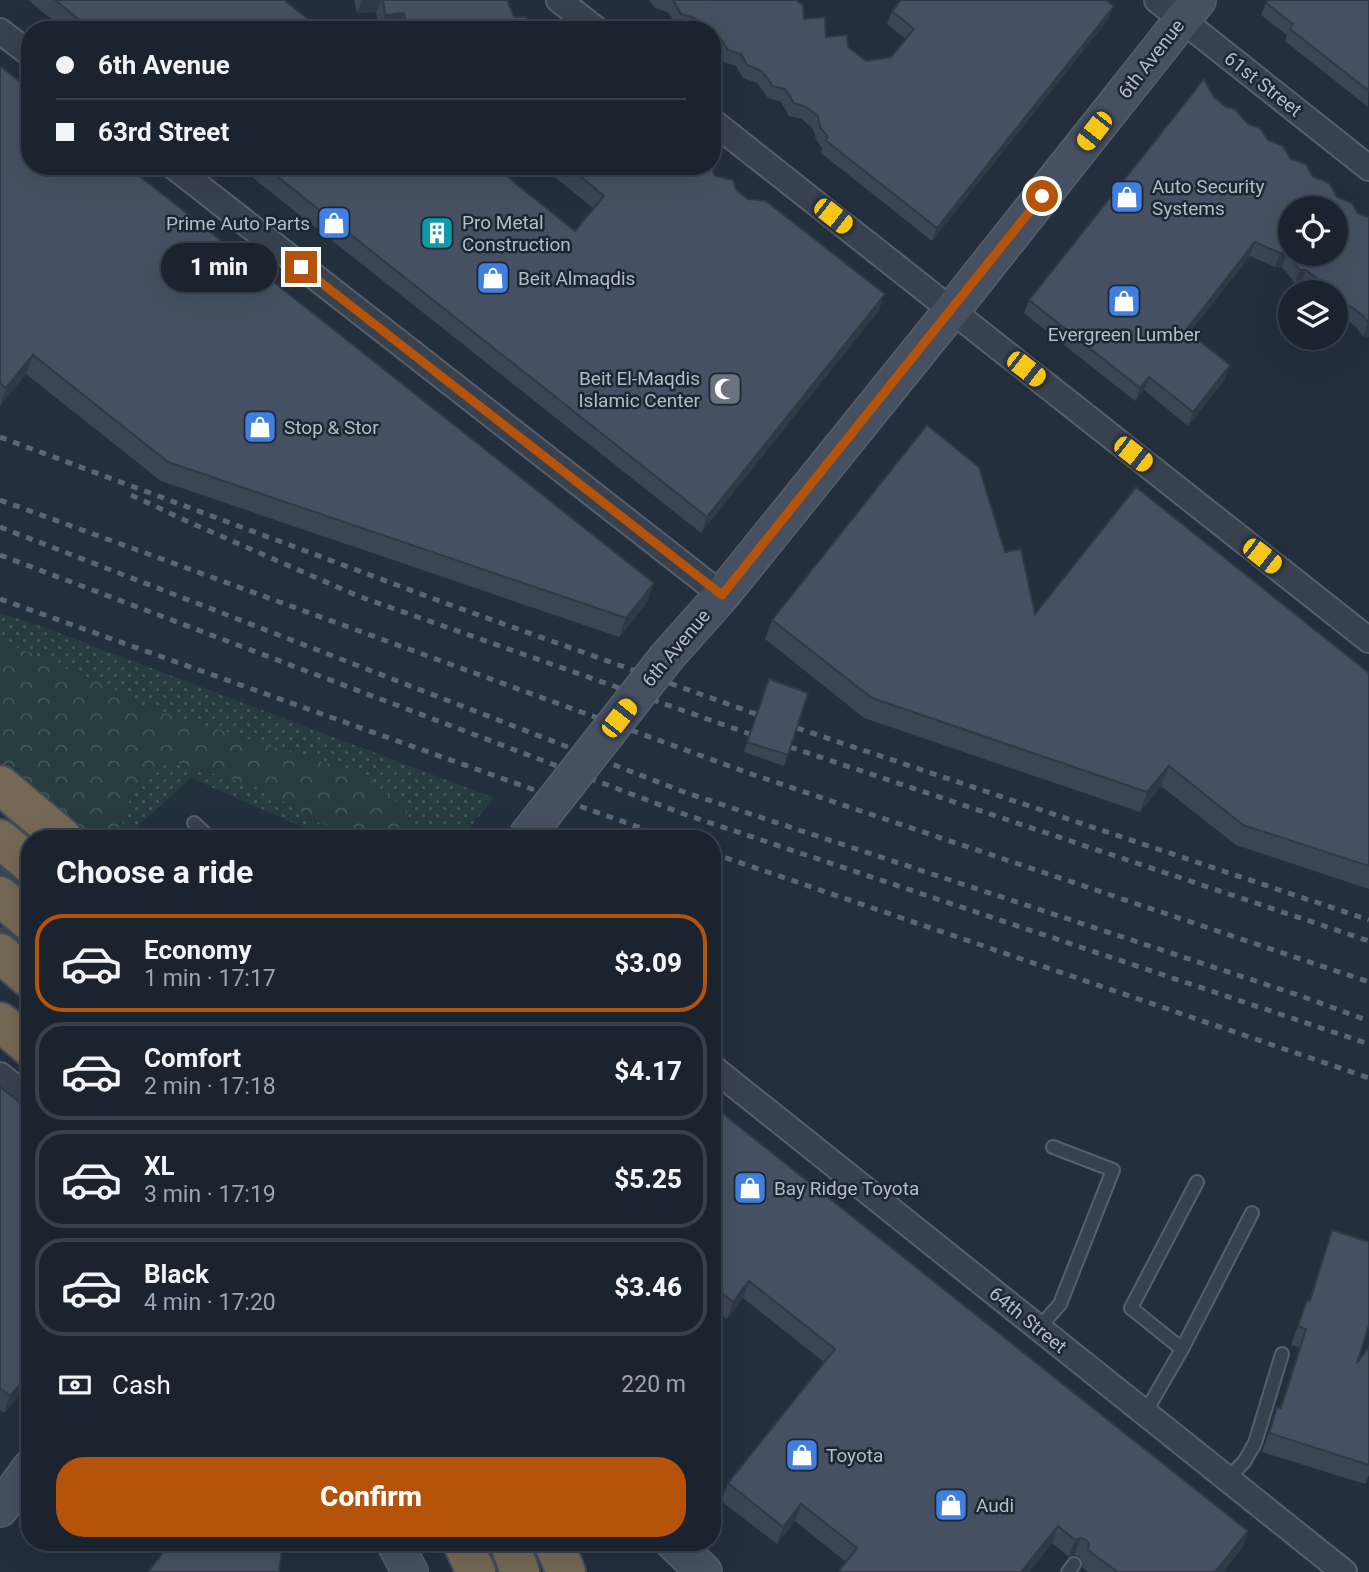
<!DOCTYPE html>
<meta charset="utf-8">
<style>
:root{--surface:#1b232e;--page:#242b36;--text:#f1f3f6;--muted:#a0a4aa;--line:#39404a;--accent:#b45309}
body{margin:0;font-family:Roboto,sans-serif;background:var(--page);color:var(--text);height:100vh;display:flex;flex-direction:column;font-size:26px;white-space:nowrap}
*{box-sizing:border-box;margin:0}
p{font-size:23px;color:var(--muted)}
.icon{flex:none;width:38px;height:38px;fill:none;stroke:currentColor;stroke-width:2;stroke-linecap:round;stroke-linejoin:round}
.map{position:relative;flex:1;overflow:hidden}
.sheet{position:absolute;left:21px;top:830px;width:700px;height:721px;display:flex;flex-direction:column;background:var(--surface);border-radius:28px;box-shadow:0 7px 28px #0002,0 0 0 2px var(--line)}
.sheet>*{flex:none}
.hud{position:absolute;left:21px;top:21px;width:700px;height:154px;border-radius:28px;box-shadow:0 7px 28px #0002,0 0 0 2px var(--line);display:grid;align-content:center;height:154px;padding:0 35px;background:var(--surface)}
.buttons{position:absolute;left:1278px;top:196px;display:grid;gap:14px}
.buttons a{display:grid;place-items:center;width:70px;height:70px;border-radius:50%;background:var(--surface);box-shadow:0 7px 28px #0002,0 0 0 2px var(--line);font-size:35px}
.end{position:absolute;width:32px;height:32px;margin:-16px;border:9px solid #b45309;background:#fff;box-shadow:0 0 0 4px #fff}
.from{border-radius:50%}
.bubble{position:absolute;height:49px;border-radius:24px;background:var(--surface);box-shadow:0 7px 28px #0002,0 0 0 2px var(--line);font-size:23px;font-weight:800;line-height:49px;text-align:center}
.car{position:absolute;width:21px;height:42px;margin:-21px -10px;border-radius:9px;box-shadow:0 0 5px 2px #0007;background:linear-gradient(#f5c518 24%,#345 0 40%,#f5c518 0 76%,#345 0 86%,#f5c518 0)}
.hud b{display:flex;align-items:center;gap:24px;height:66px;font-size:26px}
.hud b+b{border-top:2px solid var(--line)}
.hud i{width:18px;height:18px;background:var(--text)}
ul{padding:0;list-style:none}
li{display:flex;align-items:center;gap:21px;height:98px;margin:0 14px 10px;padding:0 21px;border:4px solid var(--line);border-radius:28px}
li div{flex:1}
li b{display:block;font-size:26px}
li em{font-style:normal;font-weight:800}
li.selected{border-color:var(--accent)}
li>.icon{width:63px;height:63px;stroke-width:1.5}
h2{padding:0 35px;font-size:32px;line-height:84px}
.pay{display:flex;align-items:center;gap:18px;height:77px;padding:0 35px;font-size:26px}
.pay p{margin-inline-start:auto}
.action{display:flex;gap:14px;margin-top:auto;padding:14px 35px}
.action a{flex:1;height:80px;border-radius:28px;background:var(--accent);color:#fff;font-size:28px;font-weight:800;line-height:80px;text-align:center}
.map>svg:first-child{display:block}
</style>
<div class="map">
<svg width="1369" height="1572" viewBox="0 0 1369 1572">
<defs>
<pattern id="grass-dots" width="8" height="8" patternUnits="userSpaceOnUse" patternTransform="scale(1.75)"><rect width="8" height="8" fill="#263c3f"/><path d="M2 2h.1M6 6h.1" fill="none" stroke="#435659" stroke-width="1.8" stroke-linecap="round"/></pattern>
<pattern id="forest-crowns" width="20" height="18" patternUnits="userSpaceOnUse" patternTransform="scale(1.75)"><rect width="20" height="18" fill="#263c3f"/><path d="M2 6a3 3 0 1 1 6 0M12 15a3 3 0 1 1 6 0" fill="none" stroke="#435659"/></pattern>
</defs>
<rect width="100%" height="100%" fill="#242f3e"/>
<path fill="url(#grass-dots)" d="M 0,613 L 43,627 L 494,798 L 461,838 L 327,838 L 191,778 L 138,826 L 146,838 L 93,838 L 0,761 Z"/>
<path fill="url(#forest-crowns)" d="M 0,640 L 125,694 L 135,704 L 365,775 L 409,812 L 406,832 L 389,838 L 371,838 L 320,823 L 259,788 L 168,760 L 151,768 L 122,813 L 124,838 L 107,838 L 12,818 L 0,809 Z"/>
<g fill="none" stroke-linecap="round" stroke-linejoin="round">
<g stroke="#3a4453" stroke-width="35" stroke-dasharray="35 18" stroke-linecap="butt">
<path d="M 0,863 L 30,888"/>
<path d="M 0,928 L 30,949"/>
</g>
<defs>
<g id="lane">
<path d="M 194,823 L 210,838"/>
<path d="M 1039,1328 L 1060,1304 L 1113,1170 L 1053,1147"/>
<path d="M 1182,1349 L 1131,1308 L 1197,1182"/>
<path d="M 1145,1413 L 1182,1349 L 1252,1213"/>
<path d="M 1227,1479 L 1244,1462 L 1255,1443 L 1282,1354"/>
<path d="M 1068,1572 L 1074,1564"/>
</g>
<g id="street">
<path d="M 559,0 L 597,30"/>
<path d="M 1157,0 L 1369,168"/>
<path d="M 0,31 L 30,54"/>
<path d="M 712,121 L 1369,640"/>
<path d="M 173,166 L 722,595"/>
<path d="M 712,1067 L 1344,1572"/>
<path d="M 0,1075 L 30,1099"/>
</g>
<g id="secondary">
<path d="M 666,658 L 722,595 L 952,310 L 1198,0"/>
<path d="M 0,1509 L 30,1468"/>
<path d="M 394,1542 L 410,1572"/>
<path d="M 673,1542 L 704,1572"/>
</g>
<g id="highway">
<path d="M 0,785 L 63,838"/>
<path d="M 0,839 L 30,864"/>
<path d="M 0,896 L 30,922"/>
<path d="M 0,953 L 30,979"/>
<path d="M 0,1022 L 30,1047"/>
<path d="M 462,1542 L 476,1572"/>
<path d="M 509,1542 L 520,1572"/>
<path d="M 553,1542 L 566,1572"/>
</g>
</defs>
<use href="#lane" stroke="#565f6c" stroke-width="16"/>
<use href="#street" stroke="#565f6c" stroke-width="28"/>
<use href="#secondary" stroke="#565f6c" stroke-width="38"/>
<use href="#highway" stroke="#434c59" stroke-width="42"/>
<use href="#lane" stroke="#38414e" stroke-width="12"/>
<use href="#street" stroke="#38414e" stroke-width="24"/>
<use href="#secondary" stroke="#465061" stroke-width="35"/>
<use href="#highway" stroke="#746855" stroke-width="38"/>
<g stroke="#5a6575" stroke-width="5" stroke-dasharray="7 7" stroke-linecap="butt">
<path d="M 0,437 L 445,603 L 756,714"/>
<path d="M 131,495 L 191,523 L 358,596 L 750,734"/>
<path d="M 0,500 L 754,775 L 1369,982"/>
<path d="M 0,527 L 684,792 L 1304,997 L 1369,1021"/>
<path d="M 0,555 L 684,814 L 1369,1044"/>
<path d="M 0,599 L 669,838"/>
<path d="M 797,728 L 1369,920"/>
<path d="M 790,747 L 1369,941"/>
<path d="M 712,853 L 1369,1078"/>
</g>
<defs>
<path id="secondary-bridge" d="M 525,838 L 666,658"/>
</defs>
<use href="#secondary-bridge" stroke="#565f6c" stroke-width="38" stroke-linecap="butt"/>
<use href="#secondary-bridge" stroke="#465061" stroke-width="35"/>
</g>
<g fill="#3b4654">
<path d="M 28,0 L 284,0 L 322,30 L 65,30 Z"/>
<path d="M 354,0 L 506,0 L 514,17 L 534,30 L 379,30 L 376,12 L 357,13 Z"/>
<path d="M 649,0 L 796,0 L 804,19 L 826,37 L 848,47 L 866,61 L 891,57 L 906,39 L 887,24 L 892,11 L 1109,18 L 932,241 L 821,153 L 822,148 L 816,139 L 813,129 L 802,119 L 789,116 L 781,102 L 768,98 L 757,83 L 743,78 L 736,66 L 724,62 L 715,49 L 712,48 L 712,30 L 688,30 L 677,26 L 668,12 L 655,8 Z"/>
<path d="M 1369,0 L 1368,107 L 1285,41 L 1287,35 L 1261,15 L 1266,3 Z"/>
<path d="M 0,66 L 654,583 L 647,602 L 619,637 L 161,481 L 26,374 L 0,406 Z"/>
<path d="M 1213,96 L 1358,214 L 1369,217 L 1369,337 L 1363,336 L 1357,328 L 1348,321 L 1337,317 L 1335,313 L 1335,292 L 1312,292 L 1301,283 L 1295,283 L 1282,267 L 1275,267 L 1250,256 L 1189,333 L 1225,379 L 1188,426 L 1144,390 L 1135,401 L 1024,313 L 1029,300 Z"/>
<path d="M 238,166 L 494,166 L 575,231 L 593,208 L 541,166 L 711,166 L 715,176 L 736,190 L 879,310 L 701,533 Z"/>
<path d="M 1005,552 L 1035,614 L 1369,673 L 1369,889 L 1236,845 L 1161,786 L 1140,812 L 864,718 L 765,639 L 772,620 Z"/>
<path d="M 769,679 L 808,693 L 784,766 L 744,752 Z"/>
<path d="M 0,1087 L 30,1110 L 30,1381 L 4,1413 L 0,1410 Z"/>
<path d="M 712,1105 L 1248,1531 L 1242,1548 L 1223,1572 L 1088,1572 L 1082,1567 L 1082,1561 L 1080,1557 L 1074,1555 L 1069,1557 L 1052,1543 L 1029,1572 L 839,1572 L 846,1562 L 795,1521 L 777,1544 L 721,1501 L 728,1483 L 824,1362 L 743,1298 L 727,1319 L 712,1308 Z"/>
<path d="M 1332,1230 L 1357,1363 L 1369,1347 L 1369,1475 L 1365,1484 L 1262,1452 L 1277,1407 L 1280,1408 L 1300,1347 L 1291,1345 L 1307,1300 L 1309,1301 Z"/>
<path d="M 164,1542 L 283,1542 L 165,1550 Z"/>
</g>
<g fill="#303945">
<path d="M 362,0 L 381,0 L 376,12 L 357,13 Z"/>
<path d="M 1114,6 L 1109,18 L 932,241 L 937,228 Z"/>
<path d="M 404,13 L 398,30 L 379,30 L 385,15 Z"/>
<path d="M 1255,242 L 1250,256 L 1181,343 L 1186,330 Z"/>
<path d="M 1280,253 L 1287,253 L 1282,267 L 1275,267 Z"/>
<path d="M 1300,270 L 1306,270 L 1301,283 L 1295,283 Z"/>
<path d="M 1321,287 L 1328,288 L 1326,292 L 1319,292 Z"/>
<path d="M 885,294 L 879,310 L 701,533 L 707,517 Z"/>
<path d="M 1368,323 L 1369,323 L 1369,337 L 1363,336 Z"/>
<path d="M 33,355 L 26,374 L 0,406 L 6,388 Z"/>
<path d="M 1230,365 L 1225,379 L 1188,426 L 1193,412 Z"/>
<path d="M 1149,377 L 1144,390 L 1135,401 L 1140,388 Z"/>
<path d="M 654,583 L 647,602 L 619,637 L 626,618 Z"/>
<path d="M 1169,766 L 1161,786 L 1140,812 L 1147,792 Z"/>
<path d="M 749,1281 L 743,1298 L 727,1319 L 733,1302 Z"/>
<path d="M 30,1372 L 30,1381 L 4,1413 L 10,1396 Z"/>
<path d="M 801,1504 L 795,1521 L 777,1544 L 783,1527 Z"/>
<path d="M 1058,1526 L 1052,1543 L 1029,1572 L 1021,1572 Z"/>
<path d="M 1248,1531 L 1242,1548 L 1223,1572 L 1215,1572 Z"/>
<path d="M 1081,1538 L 1074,1555 L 1069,1557 L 1075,1540 Z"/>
</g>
<g fill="#455162" stroke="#303945" stroke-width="2" fill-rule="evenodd">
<path d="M 55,0 L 284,0 L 322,30 L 92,30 Z"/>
<path d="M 383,0 L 507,0 L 514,17 L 526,17 L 531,22 L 534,30 L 407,30 L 404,13 L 385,15 Z"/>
<path d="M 673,0 L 796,0 L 803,5 L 804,19 L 825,17 L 826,37 L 847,35 L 848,47 L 866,61 L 891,57 L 914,29 L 892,11 L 901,0 L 1106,0 L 1114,6 L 937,228 L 825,140 L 828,137 L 820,127 L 818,116 L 806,107 L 794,103 L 785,89 L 773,86 L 762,71 L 747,65 L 741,54 L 728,50 L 719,36 L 712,34 L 712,30 L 703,30 L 695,18 L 681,14 Z"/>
<path d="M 1268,0 L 1369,0 L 1369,91 L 1290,29 L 1293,24 L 1266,3 Z"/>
<path d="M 0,66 L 30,89 L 30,166 L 127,166 L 654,583 L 626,618 L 168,462 L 33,355 L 6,388 L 0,383 Z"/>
<path d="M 1204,79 L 1213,96 L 1220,102 L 1226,107 L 1235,109 L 1248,124 L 1260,128 L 1268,140 L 1283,146 L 1291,159 L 1306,164 L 1313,177 L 1325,181 L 1330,184 L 1337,197 L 1352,203 L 1358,214 L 1369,217 L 1369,323 L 1362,315 L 1353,308 L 1342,304 L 1339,296 L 1335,292 L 1328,288 L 1321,287 L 1316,278 L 1306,270 L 1300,270 L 1287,253 L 1280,253 L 1255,242 L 1186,330 L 1230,365 L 1193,412 L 1149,377 L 1140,388 L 1029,300 ZM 1290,208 L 1335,208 L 1335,254 L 1290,254 Z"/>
<path d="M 264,166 L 494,166 L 575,231 L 604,196 L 568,166 L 711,166 L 715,176 L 733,180 L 736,190 L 748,199 L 766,201 L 885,294 L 707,517 Z"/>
<path d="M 927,425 L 979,467 L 1005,552 L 1021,549 L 1035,614 L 1136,487 L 1369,673 L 1369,866 L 1243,825 L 1169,766 L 1147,792 L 872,698 L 772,620 Z"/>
<path d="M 769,679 L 808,693 L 788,755 L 747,742 Z"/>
<path d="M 0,1087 L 30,1110 L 30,1372 L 10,1396 L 0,1388 Z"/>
<path d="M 712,1105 L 1248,1531 L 1215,1572 L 1115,1572 L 1116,1571 L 1088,1550 L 1089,1544 L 1086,1540 L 1081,1538 L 1075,1540 L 1058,1526 L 1021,1572 L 841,1572 L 839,1571 L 857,1548 L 801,1504 L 783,1527 L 728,1483 L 835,1349 L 749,1281 L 733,1302 L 712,1285 Z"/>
<path d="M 1332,1230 L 1369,1242 L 1369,1325 L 1357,1363 L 1369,1347 L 1369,1465 L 1269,1433 L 1277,1407 L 1281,1408 L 1306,1329 L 1298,1326 L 1307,1300 L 1310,1301 Z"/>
<path d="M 171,1542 L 283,1542 L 279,1572 L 148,1572 Z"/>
</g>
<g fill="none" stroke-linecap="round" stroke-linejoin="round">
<path stroke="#b45309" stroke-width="9" d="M 301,267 L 722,595 L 1042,196"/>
</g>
<defs>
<symbol id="shop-square" viewBox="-11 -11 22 22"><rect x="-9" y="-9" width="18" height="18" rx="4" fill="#3f7fe0" stroke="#1d2633"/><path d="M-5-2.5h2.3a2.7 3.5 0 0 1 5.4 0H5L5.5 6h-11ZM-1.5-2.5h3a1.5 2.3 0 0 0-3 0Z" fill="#fff"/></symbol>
<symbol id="building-square" viewBox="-11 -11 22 22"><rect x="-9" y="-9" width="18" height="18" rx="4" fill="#0f9aa8" stroke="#1d2633"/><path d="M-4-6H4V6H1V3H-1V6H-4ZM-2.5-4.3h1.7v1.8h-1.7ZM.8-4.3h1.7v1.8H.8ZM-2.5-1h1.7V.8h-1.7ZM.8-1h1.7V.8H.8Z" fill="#fff"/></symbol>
<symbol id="mosque-square" viewBox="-11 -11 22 22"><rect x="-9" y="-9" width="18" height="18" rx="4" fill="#6b7280" stroke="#1d2633"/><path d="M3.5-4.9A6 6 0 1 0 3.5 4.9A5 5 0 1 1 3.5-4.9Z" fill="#fff"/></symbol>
</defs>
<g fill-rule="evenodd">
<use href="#shop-square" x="1108" y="178" width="38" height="38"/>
<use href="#shop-square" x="315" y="204" width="38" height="38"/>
<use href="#building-square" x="418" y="214" width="38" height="38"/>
<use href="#shop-square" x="474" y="259" width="38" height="38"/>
<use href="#shop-square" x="1105" y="282" width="38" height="38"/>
<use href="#mosque-square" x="706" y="370" width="38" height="38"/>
<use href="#shop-square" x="241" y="408" width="38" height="38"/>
<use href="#shop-square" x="731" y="1169" width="38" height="38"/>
<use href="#shop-square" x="783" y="1436" width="38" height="38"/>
<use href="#shop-square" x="932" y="1486" width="38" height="38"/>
</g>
<g text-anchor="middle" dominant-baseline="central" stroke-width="5" stroke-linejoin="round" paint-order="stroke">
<g font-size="19" fill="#b4bcc9" stroke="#1d2633">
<text transform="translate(1151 59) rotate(-52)">6th Avenue</text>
<text transform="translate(1263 84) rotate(38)">61st Street</text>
<text transform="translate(676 648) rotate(-50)">6th Avenue</text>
<text transform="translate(1028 1320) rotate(39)">64th Street</text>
</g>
<g font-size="19" fill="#b4bcc9" stroke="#1d2633" text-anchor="start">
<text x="1152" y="186">Auto Security<tspan x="1152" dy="22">Systems</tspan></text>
<text x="462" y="222">Pro Metal<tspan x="462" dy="22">Construction</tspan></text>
<text x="310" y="223" text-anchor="end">Prime Auto Parts</text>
<text x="518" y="278">Beit Almaqdis</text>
<text x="1124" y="334" text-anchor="middle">Evergreen Lumber</text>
<text x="700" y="378" text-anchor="end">Beit El-Maqdis<tspan x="700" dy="22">Islamic Center</tspan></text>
<text x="284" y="427">Stop &amp; Stor</text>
<text x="774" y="1188">Bay Ridge Toyota</text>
<text x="826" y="1455">Toyota</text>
<text x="976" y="1505">Audi</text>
</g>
</g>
</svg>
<div class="buttons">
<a><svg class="icon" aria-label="locate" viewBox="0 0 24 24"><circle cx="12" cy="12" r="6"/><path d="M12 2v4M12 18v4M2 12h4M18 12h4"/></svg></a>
<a><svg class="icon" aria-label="layers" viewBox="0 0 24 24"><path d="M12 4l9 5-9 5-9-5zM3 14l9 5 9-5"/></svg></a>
</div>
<i class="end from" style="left:1042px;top:196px"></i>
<i class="end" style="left:301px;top:267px"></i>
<div class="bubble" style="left:161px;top:243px;width:116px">1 min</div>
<i class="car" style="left:1094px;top:131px;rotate:218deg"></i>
<i class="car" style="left:833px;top:216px;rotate:128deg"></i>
<i class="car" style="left:1026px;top:369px;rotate:128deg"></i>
<i class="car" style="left:1133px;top:454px;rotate:128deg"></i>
<i class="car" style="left:1262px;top:556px;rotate:128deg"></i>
<i class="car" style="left:619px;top:718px;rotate:38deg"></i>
<div class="hud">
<b><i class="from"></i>6th Avenue</b>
<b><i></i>63rd Street</b>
</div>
<section class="sheet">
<h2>Choose a ride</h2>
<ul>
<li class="selected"><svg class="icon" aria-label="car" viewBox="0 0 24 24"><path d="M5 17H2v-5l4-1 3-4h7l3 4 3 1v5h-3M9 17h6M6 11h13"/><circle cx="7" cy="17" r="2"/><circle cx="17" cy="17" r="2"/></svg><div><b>Economy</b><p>1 min · 17:17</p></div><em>$3.09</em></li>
<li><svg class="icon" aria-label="car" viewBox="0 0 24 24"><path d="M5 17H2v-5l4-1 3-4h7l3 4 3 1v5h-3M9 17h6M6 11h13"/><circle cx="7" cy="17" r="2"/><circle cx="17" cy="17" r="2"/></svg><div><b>Comfort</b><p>2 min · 17:18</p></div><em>$4.17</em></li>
<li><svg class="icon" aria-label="car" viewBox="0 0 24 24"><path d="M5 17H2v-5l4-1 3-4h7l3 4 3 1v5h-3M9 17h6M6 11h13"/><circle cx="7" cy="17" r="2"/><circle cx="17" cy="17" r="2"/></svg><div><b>XL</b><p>3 min · 17:19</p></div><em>$5.25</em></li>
<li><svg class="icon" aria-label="car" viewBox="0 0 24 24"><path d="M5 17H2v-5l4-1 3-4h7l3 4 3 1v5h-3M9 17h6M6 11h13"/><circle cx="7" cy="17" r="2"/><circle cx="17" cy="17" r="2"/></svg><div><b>Black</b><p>4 min · 17:20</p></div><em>$3.46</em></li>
</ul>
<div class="pay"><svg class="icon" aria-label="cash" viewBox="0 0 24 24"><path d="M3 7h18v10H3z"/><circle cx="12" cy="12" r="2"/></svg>Cash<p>220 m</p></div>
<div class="action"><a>Confirm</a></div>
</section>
</div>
